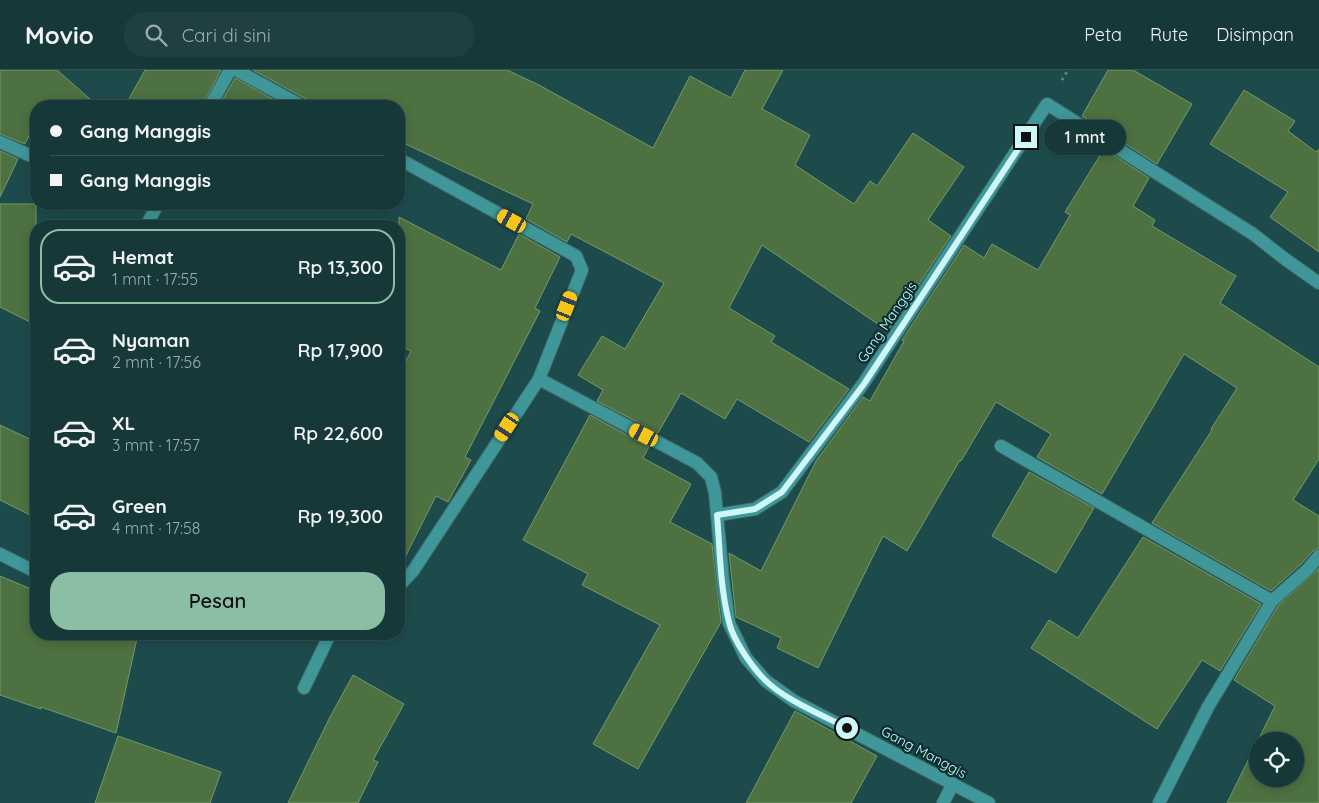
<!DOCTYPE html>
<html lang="id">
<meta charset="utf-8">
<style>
:root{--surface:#163839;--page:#1f3f41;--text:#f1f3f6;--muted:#9eacae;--line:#355253;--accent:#8abfa5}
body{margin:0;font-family:Quicksand,sans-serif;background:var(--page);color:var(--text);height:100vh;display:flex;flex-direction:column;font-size:19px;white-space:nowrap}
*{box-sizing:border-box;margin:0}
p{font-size:16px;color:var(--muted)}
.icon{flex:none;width:28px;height:28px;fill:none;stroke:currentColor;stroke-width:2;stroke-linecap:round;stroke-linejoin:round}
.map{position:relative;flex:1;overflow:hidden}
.sheet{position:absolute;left:30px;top:150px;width:375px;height:420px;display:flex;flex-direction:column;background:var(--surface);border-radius:20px;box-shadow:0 2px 12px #0003,0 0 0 1px var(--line)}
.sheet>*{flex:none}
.guide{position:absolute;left:30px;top:30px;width:375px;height:110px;border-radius:20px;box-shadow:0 2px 12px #0003,0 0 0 1px var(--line);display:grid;align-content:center;height:110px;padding:0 20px;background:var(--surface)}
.controls{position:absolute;left:1249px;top:662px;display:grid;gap:10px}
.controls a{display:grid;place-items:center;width:55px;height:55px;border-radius:50%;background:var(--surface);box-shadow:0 2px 12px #0003,0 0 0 1px var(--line);font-size:25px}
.end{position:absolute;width:22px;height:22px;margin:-11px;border:6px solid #cff7f7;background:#111;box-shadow:0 0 0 2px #111}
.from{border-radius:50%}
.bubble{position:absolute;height:35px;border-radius:18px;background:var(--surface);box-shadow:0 2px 12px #0003,0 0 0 1px var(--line);font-size:16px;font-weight:600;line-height:35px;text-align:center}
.car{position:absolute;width:15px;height:30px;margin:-15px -8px;border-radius:6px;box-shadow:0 0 4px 1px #0007;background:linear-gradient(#f5c518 24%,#345 0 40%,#f5c518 0 76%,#345 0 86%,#f5c518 0)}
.guide b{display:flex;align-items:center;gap:18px;height:48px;font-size:19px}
.guide b+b{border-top:1px solid var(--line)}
.guide i{width:12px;height:12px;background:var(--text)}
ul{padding:9px 0 0;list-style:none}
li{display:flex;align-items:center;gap:15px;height:75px;margin:0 10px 8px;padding:0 10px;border:2px solid transparent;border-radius:20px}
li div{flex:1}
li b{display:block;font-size:19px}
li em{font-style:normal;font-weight:600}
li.active{border-color:var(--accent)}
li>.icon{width:45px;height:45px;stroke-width:1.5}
.cta{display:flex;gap:10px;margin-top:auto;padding:10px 20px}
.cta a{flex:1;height:58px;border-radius:20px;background:var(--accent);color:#111;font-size:20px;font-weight:600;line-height:58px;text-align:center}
header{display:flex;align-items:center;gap:30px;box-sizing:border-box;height:70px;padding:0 25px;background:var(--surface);border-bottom:1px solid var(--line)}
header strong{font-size:24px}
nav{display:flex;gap:28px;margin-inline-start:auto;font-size:18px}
.search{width:350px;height:45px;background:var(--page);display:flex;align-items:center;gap:12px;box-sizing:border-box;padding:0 18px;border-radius:20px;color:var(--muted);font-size:19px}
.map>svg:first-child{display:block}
</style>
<header>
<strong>Movio</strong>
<div class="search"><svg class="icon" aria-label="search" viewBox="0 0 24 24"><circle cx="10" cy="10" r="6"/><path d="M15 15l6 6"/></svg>Cari di sini</div>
<nav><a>Peta</a><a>Rute</a><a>Disimpan</a></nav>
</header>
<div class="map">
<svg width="1319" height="733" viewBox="0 0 1319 733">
<rect width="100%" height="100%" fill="#1d4b4c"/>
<g fill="#4e7141" stroke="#759a68" fill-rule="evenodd">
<path d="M 0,0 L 57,0 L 98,36 L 36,36 L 36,51 L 25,74 L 0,64 Z"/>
<path d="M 145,0 L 221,0 L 202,36 L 125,36 Z"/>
<path d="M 253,0 L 507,0 L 539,15 L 653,78 L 690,6 L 731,28 L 745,0 L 783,0 L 762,39 L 810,65 L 795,95 L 854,134 L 870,111 L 877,116 L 913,63 L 964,97 L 928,150 L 951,166 L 888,261 L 762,175 L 729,238 L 775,266 L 771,272 L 849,319 L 809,372 L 737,329 L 725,349 L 681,323 L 658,363 L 597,331 L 603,320 L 578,305 L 602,266 L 625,279 L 664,213 L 571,164 L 567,172 L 526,149 L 533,134 L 399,71 L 399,36 L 310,36 L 306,29 Z"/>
<path d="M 1108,0 L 1133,0 L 1192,34 L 1157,94 L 1082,46 Z"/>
<path d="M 235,8 L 285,36 L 219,36 Z"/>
<path d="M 1244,20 L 1295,51 L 1288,61 L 1316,82 L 1319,79 L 1319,182 L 1270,147 L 1288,122 L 1210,74 Z"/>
<path d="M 1104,79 L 1149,108 L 1133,136 L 1155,150 L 1152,156 L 1236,206 L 1220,233 L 1319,297 L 1319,389 L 1293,430 L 1319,446 L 1319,478 L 1313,481 L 1301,494 L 1271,521 L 1152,453 L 1212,360 L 1211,359 L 1237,318 L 1184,284 L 1102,424 L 1037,387 L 1051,364 L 996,332 L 961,391 L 960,390 L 907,481 L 883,466 L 818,598 L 777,578 L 781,568 L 736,547 L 729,483 L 761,501 L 816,391 L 863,327 L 870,331 L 904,271 L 902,270 L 964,175 L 984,188 L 992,174 L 1038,200 L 1070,145 L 1065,142 Z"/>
<path d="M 0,81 L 18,89 L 0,127 Z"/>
<path d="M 0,134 L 36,134 L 36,255 L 0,237 Z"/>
<path d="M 399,147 L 501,200 L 519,164 L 560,187 L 535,238 L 540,241 L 465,387 L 471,390 L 448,432 L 436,426 L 399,499 L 399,305 L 411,281 L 399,275 Z"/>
<path d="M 590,345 L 649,377 L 643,388 L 691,414 L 670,452 L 712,474 L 721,552 L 638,699 L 593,674 L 660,555 L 582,515 L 588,504 L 523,470 Z"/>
<path d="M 0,355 L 36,372 L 36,448 L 0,430 Z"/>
<path d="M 1029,402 L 1094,438 L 1056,503 L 992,466 Z"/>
<path d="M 1143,467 L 1261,534 L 1220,601 L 1202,590 L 1157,659 L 1031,578 L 1049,550 L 1078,568 Z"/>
<path d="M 1319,498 L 1319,733 L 1227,733 L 1275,636 L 1234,610 L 1278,536 ZM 1258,671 L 1295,671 L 1295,709 L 1258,709 Z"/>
<path d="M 0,506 L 36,521 L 36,564 L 138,564 L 116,663 L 41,637 L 41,639 L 0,625 Z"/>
<path d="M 353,605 L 404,634 L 373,690 L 378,692 L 358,733 L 288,733 L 330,647 Z"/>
<path d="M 795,641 L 877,686 L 851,733 L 746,733 Z"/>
<path d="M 118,666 L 221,702 L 210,733 L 95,733 Z"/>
</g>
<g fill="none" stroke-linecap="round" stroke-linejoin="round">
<defs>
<g id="minor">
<path d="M 236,0 L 302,36"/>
<path d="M 210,36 L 230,0"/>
<path d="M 0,72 L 36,88"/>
<path d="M 399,89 L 576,186 L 582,200 L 539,309 L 697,393 L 711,407 L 715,423 L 723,510 L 729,553 L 746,588 L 766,611 L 794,631 L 989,733"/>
<path d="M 146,156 L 158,134"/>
<path d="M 1001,376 L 1272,531"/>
<path d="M 717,445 L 755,439 L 782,422 L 863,314 L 1047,34 L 1253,164 L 1285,189 L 1319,213"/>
<path d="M 0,484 L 36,502"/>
<path d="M 399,516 L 413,501 L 539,309"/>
<path d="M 304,618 L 330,564"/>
<path d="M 943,733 L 953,714"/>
<path d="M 1159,733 L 1208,637 L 1272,531 L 1307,500 L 1319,486"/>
</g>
</defs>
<use href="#minor" stroke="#3e6c6c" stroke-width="14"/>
<path stroke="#5b8687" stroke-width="3" stroke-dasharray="2.5 4" stroke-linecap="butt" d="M 1062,10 L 1068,0"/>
<use href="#minor" stroke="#3f9799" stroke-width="12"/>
</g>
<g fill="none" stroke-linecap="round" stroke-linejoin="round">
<path stroke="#cff7f7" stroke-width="6" d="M 847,658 C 822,645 785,630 765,610 C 752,597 733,570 729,552 C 720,517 720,480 717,445 L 755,439 L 782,422 L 864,314 L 1026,67"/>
</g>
<g text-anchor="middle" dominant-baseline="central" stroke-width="4.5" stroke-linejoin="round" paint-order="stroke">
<g font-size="14" fill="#cff7f7" stroke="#092f30">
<text transform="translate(887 252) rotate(-56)">Gang Manggis</text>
<text transform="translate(924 682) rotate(28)">Gang Manggis</text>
</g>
</g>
</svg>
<div class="controls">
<a><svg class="icon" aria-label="locate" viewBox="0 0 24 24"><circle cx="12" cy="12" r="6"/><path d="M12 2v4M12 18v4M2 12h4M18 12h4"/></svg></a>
</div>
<i class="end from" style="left:847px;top:658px"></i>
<i class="end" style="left:1026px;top:67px"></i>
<div class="bubble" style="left:1044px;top:50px;width:82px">1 mnt</div>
<i class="car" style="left:512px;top:151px;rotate:299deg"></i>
<i class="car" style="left:567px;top:236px;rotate:21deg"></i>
<i class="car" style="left:507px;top:357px;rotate:213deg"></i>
<i class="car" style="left:644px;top:365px;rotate:297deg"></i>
<div class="guide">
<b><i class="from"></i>Gang Manggis</b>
<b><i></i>Gang Manggis</b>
</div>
<section class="sheet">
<ul>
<li class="active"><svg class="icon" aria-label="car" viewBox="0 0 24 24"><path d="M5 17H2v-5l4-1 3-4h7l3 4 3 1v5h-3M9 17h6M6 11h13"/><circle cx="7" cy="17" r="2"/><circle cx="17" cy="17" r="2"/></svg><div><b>Hemat</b><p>1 mnt · 17:55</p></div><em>Rp 13,300</em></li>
<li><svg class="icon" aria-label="car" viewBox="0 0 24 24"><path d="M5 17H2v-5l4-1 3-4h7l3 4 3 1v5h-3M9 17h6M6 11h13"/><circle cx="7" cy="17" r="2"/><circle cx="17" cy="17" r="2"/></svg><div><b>Nyaman</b><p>2 mnt · 17:56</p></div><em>Rp 17,900</em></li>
<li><svg class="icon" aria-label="car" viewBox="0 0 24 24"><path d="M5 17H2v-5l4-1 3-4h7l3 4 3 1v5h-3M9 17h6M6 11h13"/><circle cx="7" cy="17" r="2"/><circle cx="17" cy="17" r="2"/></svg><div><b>XL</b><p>3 mnt · 17:57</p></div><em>Rp 22,600</em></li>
<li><svg class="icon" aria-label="car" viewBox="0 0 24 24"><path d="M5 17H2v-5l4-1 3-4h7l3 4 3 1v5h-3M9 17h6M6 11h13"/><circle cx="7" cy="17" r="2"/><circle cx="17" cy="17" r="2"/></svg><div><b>Green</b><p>4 mnt · 17:58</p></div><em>Rp 19,300</em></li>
</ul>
<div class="cta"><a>Pesan</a></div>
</section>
</div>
